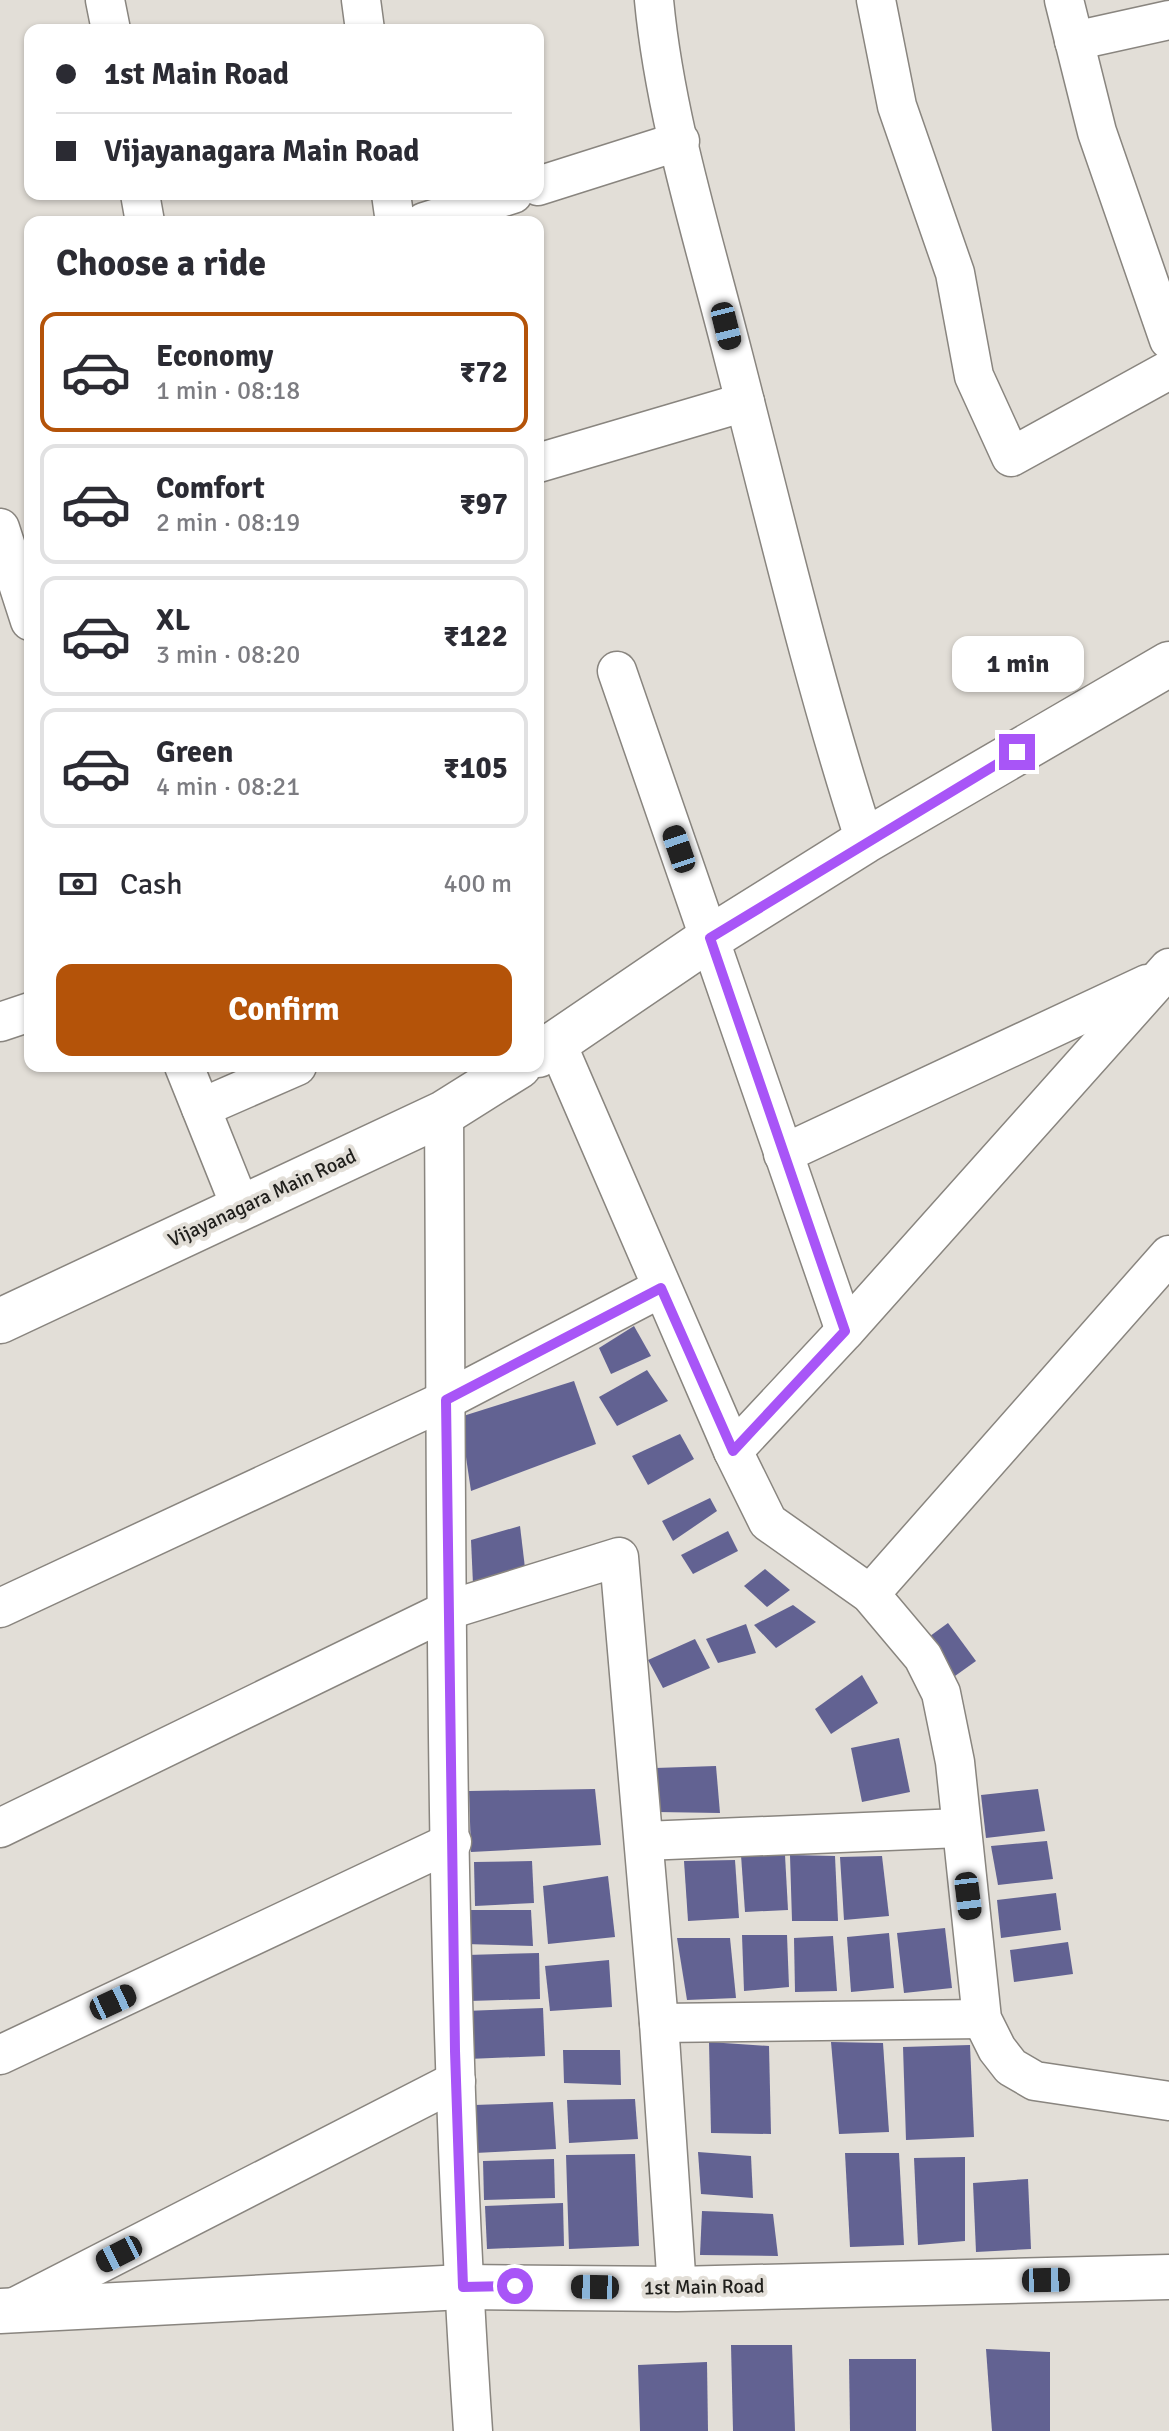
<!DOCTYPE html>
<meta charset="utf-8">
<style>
:root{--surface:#fff;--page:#f2f2f3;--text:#2b2b33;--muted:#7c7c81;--line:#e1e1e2;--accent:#b45309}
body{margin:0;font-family:Signika,sans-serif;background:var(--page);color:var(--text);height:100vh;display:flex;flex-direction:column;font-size:30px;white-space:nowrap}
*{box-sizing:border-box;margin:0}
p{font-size:26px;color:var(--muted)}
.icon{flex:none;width:44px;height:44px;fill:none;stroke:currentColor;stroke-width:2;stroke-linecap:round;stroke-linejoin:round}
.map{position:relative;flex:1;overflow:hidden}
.details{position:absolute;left:24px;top:216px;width:520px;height:856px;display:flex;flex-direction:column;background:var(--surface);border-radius:16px;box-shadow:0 2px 6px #0004}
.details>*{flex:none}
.top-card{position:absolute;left:24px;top:24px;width:520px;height:176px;border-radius:16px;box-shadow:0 2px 6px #0004;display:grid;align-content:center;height:176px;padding:0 32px;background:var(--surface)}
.end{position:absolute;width:36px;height:36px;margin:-18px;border:10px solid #a855f7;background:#fff;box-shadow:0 0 0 4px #fff}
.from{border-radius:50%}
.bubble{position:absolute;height:56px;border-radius:16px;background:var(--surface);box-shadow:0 2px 6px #0004;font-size:26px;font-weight:700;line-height:56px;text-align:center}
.car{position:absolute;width:24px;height:48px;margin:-24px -12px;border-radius:10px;box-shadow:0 0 6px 2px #0007;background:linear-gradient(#222 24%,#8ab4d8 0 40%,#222 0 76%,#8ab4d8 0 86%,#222 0)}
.top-card b{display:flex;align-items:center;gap:28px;height:76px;font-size:30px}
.top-card b+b{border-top:2px solid var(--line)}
.top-card i{width:20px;height:20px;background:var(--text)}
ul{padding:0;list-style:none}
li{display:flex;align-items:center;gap:24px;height:120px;margin:0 16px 12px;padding:0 16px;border:4px solid var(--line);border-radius:16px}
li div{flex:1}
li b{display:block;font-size:30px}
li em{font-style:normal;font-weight:700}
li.on{border-color:var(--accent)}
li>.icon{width:72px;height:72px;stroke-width:1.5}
h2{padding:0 32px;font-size:36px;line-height:96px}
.pay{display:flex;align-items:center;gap:20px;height:88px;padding:0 32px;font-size:30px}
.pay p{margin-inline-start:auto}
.button{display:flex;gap:16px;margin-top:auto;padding:16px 32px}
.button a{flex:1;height:92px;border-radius:16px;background:var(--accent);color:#fff;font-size:32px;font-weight:700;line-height:92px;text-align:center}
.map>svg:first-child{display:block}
</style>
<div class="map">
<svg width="1169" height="2431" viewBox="0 0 1169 2431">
<rect width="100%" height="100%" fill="#e2ded7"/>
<g fill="#626292">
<path d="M 634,1326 L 651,1356 L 611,1374 L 599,1348 Z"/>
<path d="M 647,1370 L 668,1401 L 617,1426 L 599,1397 Z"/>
<path d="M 574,1381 L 596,1444 L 471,1491 L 460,1417 Z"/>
<path d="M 680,1434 L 694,1459 L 648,1485 L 632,1456 Z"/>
<path d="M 710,1498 L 717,1511 L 673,1541 L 662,1521 Z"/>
<path d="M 520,1526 L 525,1568 L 473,1584 L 471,1540 Z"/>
<path d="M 728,1531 L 738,1551 L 693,1574 L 681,1555 Z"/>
<path d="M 765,1569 L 790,1590 L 767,1607 L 744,1586 Z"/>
<path d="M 793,1605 L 816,1622 L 776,1648 L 754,1625 Z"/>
<path d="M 948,1623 L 976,1661 L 955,1676 L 926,1639 Z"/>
<path d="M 746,1624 L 756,1653 L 718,1663 L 706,1639 Z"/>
<path d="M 695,1639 L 710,1668 L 663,1688 L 648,1660 Z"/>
<path d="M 862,1675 L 878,1703 L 831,1734 L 815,1709 Z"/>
<path d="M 899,1738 L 910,1792 L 862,1802 L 851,1748 Z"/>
<path d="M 716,1766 L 720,1813 L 657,1812 L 655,1768 Z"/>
<path d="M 595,1789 L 601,1845 L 471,1852 L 469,1791 Z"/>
<path d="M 1038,1789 L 1045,1831 L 986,1838 L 981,1795 Z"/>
<path d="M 1047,1841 L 1053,1879 L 998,1885 L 991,1846 Z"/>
<path d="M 741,1855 L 785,1855 L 788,1910 L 745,1912 Z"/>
<path d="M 790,1855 L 835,1856 L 838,1921 L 792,1921 Z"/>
<path d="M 882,1856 L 889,1916 L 844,1920 L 840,1857 Z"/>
<path d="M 735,1860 L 739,1918 L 688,1921 L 684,1861 Z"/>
<path d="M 532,1861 L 534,1903 L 475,1906 L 474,1862 Z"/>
<path d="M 608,1876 L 615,1937 L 548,1944 L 543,1886 Z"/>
<path d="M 1056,1893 L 1061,1930 L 1001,1938 L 997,1900 Z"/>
<path d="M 465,1910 L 531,1910 L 533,1946 L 465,1944 Z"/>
<path d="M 945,1928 L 952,1988 L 904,1993 L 897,1933 Z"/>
<path d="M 889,1933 L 894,1988 L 851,1992 L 847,1937 Z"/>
<path d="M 742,1935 L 787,1935 L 789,1987 L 744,1991 Z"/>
<path d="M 833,1936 L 837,1991 L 795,1992 L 794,1938 Z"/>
<path d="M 677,1938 L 730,1938 L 736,1998 L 687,2000 Z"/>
<path d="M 1068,1942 L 1073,1974 L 1014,1982 L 1010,1950 Z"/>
<path d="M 539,1953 L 540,1999 L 469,2001 L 467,1955 Z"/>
<path d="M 609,1960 L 612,2007 L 550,2011 L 545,1966 Z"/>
<path d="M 543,2008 L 545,2056 L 468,2059 L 465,2011 Z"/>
<path d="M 709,2042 L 769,2046 L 771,2134 L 711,2133 Z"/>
<path d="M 831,2042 L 883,2043 L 889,2132 L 839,2134 Z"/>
<path d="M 970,2045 L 974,2137 L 906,2140 L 903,2047 Z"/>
<path d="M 563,2050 L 620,2050 L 621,2085 L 564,2083 Z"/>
<path d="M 635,2099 L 638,2139 L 569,2143 L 567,2100 Z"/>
<path d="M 553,2102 L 556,2149 L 475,2153 L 474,2105 Z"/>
<path d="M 698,2152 L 751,2156 L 753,2198 L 701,2194 Z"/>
<path d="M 845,2153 L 899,2153 L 904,2245 L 850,2247 Z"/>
<path d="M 635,2154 L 639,2246 L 569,2249 L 566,2155 Z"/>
<path d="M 965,2157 L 965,2241 L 918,2245 L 914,2158 Z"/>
<path d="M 554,2159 L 555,2198 L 484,2200 L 483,2161 Z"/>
<path d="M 1028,2179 L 1031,2249 L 976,2252 L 973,2183 Z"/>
<path d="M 563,2203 L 564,2246 L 487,2249 L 485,2206 Z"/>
<path d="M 702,2211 L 773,2214 L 778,2256 L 700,2255 Z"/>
<path d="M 731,2345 L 792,2345 L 795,2431 L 733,2431 Z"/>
<path d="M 986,2349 L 1050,2352 L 1050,2431 L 992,2431 Z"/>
<path d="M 849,2359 L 916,2359 L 916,2431 L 850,2431 Z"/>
<path d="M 707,2362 L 708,2431 L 640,2431 L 638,2365 Z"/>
</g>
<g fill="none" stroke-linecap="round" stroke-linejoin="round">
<defs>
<g id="minor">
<path d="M 105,0 L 111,30"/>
<path d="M 361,0 L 365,30"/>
<path d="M 654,0 C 665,118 704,240 733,355 C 775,518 813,681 865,841"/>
<path d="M 876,0 L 897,106 L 955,273 L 974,376 L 1011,457 L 1169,370"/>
<path d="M 1064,0 L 1097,132 L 1169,340"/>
<path d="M 1074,41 L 1169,20"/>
<path d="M 538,186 L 680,141"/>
<path d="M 140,194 L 145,222"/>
<path d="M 391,194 L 395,222"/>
<path d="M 424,222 L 513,194"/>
<path d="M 538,463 L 745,402"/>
<path d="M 0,528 L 30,621"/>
<path d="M 617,671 L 845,1331"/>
<path d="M 0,1022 L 30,1012"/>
<path d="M 557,1044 L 733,1451 L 768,1522 L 870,1594 L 923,1657 L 941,1693 L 955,1762 L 982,2019 L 997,2049 L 1011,2067 L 1035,2081 L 1169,2101"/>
<path d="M 184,1066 L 241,1208"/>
<path d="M 201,1108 L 297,1066"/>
<path d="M 444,1113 C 447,1552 443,1993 473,2431"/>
<path d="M 783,1154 L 1147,984"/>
<path d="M 733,1451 L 845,1331 L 1169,968"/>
<path d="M 870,1594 L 1169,1255"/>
<path d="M 0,1608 L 446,1400 L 661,1288"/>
<path d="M 0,1828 L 448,1610 L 619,1557 L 659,2023 L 677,2289"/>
<path d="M 644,1841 L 960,1828"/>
<path d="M 659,2023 L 982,2019"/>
<path d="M 0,2055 L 452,1842"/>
<path d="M 9,2310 L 456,2081"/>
</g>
<g id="tertiary">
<path d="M 538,1055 L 710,938 L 865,841 L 1169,664"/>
<path d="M 0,1321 L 444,1113 L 519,1066"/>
<path d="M 0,2311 L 463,2287 L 677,2289 L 1169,2277"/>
</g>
</defs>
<use href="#minor" stroke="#89857f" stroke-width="41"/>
<use href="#tertiary" stroke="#89857f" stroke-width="47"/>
<use href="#minor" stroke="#fff" stroke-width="38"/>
<use href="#tertiary" stroke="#fff" stroke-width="44"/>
</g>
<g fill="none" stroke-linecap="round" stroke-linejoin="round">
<path stroke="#a855f7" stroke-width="10" d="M 515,2286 L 463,2287 L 455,2051 L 446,1400 L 661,1288 L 733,1451 L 845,1331 L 710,938 L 1017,752"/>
</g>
<g text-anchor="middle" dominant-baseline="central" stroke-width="8" stroke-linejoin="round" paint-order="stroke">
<g font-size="20" fill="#21201d" stroke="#e2ded7">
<text transform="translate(262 1198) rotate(-25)">Vijayanagara Main Road</text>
<text transform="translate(704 2287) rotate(-1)">1st Main Road</text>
</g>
</g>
</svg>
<i class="end from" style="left:515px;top:2286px"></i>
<i class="end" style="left:1017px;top:752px"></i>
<div class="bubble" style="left:952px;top:636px;width:132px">1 min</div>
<i class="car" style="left:726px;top:326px;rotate:166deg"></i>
<i class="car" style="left:679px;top:849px;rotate:341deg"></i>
<i class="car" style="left:968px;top:1896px;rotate:173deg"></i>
<i class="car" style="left:113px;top:2002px;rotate:65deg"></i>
<i class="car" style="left:119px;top:2254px;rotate:243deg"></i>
<i class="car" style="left:1046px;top:2280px;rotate:89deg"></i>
<i class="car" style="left:595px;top:2287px;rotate:271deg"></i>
<div class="top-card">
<b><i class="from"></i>1st Main Road</b>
<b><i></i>Vijayanagara Main Road</b>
</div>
<section class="details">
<h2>Choose a ride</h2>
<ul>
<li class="on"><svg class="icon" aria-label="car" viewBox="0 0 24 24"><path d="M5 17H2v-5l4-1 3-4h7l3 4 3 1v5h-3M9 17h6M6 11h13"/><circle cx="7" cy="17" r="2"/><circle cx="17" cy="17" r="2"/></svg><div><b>Economy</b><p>1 min · 08:18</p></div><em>₹72</em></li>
<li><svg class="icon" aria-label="car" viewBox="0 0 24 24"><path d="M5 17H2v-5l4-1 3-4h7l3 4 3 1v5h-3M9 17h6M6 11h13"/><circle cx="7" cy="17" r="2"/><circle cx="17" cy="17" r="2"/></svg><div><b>Comfort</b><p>2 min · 08:19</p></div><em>₹97</em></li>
<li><svg class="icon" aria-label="car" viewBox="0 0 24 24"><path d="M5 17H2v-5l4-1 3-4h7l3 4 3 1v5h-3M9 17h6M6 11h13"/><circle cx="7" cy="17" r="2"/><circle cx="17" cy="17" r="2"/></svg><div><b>XL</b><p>3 min · 08:20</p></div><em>₹122</em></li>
<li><svg class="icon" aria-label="car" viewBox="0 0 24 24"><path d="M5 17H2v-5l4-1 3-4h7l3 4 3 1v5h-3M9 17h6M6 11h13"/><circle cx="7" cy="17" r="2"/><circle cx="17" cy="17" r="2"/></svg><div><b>Green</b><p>4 min · 08:21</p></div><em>₹105</em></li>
</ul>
<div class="pay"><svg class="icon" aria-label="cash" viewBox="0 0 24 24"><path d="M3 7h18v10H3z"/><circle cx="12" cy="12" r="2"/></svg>Cash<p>400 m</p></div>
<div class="button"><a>Confirm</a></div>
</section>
</div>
